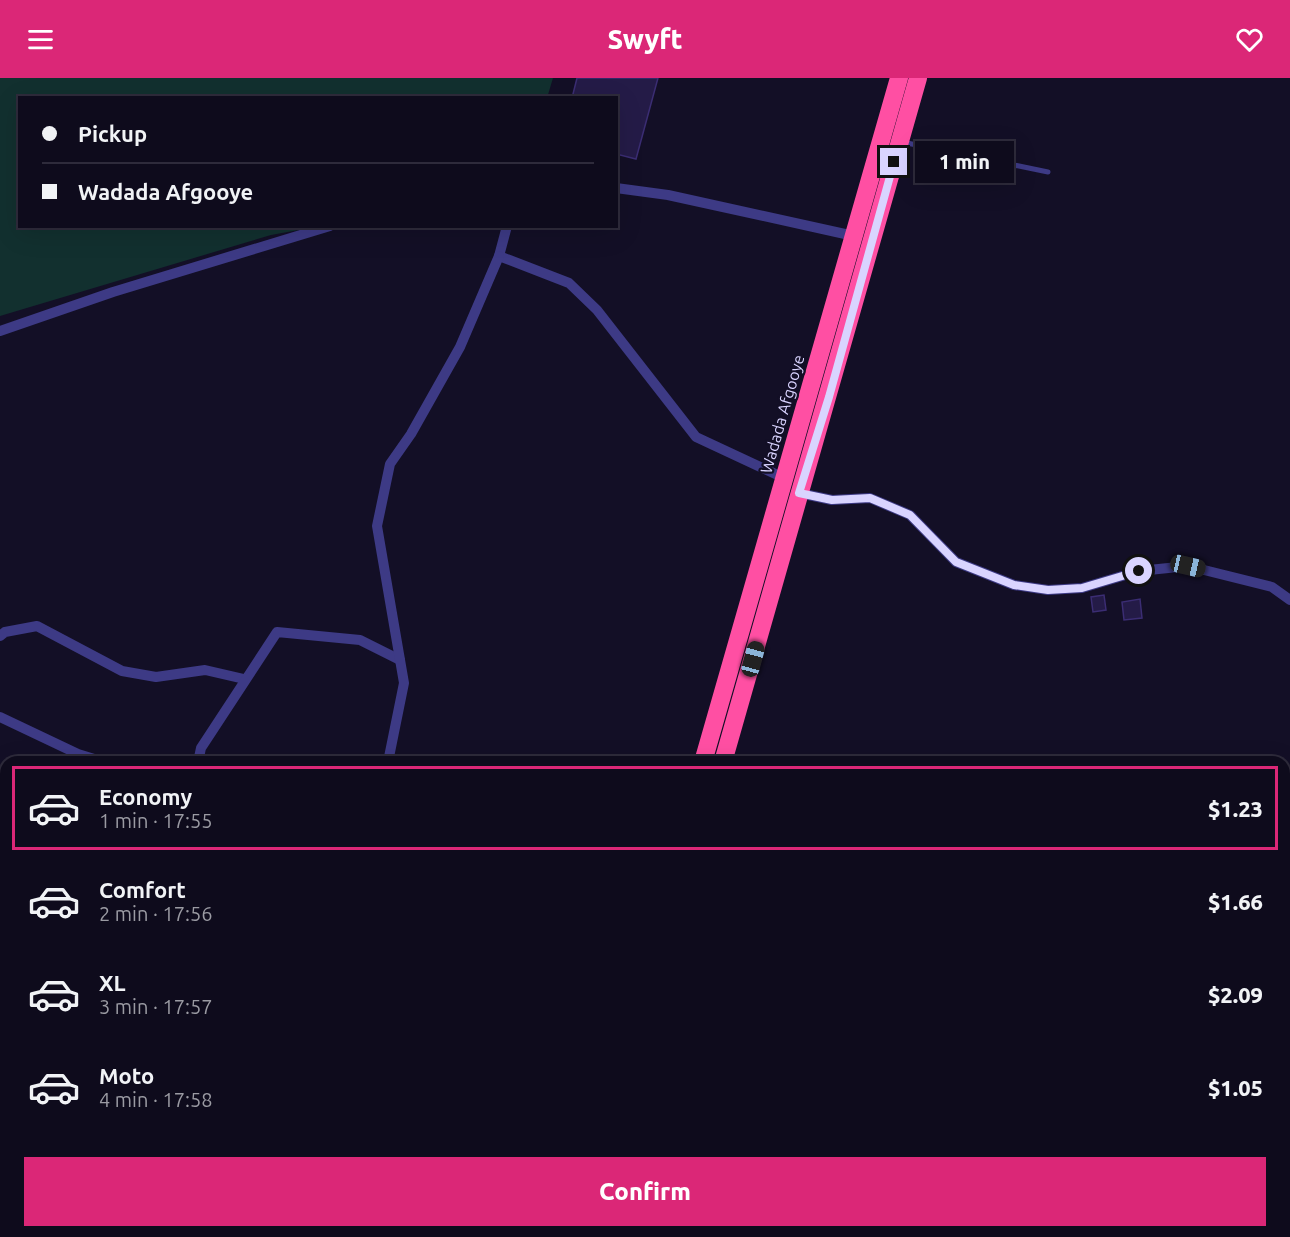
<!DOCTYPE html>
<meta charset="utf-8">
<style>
:root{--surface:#0e0b1c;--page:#171425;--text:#f1f3f6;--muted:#9b9ba3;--line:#2e2b3b;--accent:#db2777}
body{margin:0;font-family:Ubuntu,sans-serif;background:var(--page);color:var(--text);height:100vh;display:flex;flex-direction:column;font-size:22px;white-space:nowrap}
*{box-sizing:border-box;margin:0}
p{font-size:20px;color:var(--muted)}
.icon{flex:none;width:33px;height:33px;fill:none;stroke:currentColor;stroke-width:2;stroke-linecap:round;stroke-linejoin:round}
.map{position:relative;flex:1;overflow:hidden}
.side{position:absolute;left:0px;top:678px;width:1290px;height:482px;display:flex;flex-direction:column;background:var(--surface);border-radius:18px 18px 0 0;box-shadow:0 6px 24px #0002,0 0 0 2px var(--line)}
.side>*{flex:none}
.hud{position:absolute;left:18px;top:18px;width:600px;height:132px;border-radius:0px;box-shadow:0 6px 24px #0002,0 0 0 2px var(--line);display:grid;align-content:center;height:132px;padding:0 24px;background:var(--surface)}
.end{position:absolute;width:27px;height:27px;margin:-14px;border:8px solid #d9d4ff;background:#111;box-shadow:0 0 0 3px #111}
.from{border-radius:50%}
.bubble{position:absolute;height:42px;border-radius:0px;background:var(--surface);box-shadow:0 6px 24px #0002,0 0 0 2px var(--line);font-size:20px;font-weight:800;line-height:42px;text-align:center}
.car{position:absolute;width:18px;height:36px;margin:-18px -9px;border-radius:8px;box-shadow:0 0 4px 2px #0007;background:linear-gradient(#222 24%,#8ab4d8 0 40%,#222 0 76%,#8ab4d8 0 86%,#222 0)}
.hud b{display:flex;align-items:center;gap:21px;height:57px;font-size:22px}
.hud b+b{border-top:2px solid var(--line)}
.hud i{width:15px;height:15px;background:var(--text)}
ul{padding:10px 0 0;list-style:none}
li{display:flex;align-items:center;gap:18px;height:84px;margin:0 12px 9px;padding:0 12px;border:3px solid transparent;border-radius:0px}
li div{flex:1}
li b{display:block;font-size:22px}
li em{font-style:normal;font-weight:800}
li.current{border-color:var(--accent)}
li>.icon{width:54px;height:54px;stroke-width:1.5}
.cta{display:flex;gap:12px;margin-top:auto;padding:12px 24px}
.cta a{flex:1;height:69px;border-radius:0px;background:var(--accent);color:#fff;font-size:24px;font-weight:800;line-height:69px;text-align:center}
header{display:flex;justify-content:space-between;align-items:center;height:78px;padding:0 24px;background:var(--accent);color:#fff;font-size:27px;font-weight:800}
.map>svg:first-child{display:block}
</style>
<header><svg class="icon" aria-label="menu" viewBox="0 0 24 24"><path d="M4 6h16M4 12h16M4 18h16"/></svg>Swyft<svg class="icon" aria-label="heart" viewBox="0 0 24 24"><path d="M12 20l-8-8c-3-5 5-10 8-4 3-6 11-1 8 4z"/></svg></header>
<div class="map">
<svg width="1290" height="1159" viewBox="0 0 1290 1159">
<rect width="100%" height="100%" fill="#130f26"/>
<g fill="#12302f">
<path d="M 0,0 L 553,0 L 547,20 L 20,20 L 20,148 L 315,149 L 271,157 L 0,238 Z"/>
<path d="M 0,847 L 6,849 L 6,1154 L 132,1154 L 131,1159 L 0,1159 Z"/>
</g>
<g fill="#241b47" stroke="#3b2d73" stroke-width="1.5">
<path d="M 577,0 L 658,0 L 636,81 L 616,76 L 616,20 L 572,20 Z"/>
<path d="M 1104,517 L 1106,532 L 1093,534 L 1091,519 Z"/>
<path d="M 1140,521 L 1142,540 L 1124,542 L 1122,524 Z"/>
</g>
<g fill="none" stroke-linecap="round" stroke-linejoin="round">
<path stroke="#3d3a85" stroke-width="5" d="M 902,64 L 1048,94"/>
<g stroke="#3d3a85" stroke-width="10">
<path d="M 616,110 L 668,117 L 854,158"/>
<path d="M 507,148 L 499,178 L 569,205 L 597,232 L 696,359 L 784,400"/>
<path d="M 0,253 L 113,214 L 330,148"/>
<path d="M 799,415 L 832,422 L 870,420 L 910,437 L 956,484 L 1014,507 L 1048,512 L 1082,510 L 1139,493 L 1188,488 L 1272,509 L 1290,522"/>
<path d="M 0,558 L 5,554 L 37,548 L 122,593 L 156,599 L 205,592 L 244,601"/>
<path d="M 0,639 L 78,676 L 104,684"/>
<path d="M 198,684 L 201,670 L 277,554 L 360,562 L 400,582"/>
<path d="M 388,684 L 404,605 L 377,448 L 390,386 L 411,356 L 460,269 L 499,178"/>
<path d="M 0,801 L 6,807"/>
<path d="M 1284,1014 L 1290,1015"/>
<path d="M 1284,1095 L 1290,1076"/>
<path d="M 924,1154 L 943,1159"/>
<path d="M 995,1159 L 996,1154"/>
<path d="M 1088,1159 L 1090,1154"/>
<path d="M 1264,1159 L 1266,1154"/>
</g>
<g stroke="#ff4fa3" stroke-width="18">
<path d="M 703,684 L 899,0"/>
<path d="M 723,684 L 918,0"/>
<path d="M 570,1159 L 572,1154"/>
<path d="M 591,1159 L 593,1154"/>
</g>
</g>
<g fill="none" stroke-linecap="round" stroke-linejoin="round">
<path stroke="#d9d4ff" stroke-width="8" d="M 894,84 L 829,319 L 799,415 L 832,422 L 870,420 L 910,437 L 956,484 L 1014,507 L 1048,512 L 1082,510 L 1139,493"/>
</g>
<g text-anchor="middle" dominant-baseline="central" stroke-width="4.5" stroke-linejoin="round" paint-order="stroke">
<g font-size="16" fill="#d9d4ff" stroke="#130f26">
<text transform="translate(782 336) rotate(-74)">Wadada Afgooye</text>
</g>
</g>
</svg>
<i class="end from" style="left:1139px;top:493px"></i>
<i class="end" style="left:894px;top:84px"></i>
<div class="bubble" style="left:915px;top:63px;width:99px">1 min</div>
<i class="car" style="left:1188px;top:488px;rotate:103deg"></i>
<i class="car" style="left:753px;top:581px;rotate:15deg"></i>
<div class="hud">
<b><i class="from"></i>Pickup</b>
<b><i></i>Wadada Afgooye</b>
</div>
<section class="side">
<ul>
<li class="current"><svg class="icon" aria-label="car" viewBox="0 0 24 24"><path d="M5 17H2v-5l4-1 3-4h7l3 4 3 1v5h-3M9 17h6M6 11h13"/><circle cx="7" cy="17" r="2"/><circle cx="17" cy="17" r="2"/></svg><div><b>Economy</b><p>1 min · 17:55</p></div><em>$1.23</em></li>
<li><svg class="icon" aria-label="car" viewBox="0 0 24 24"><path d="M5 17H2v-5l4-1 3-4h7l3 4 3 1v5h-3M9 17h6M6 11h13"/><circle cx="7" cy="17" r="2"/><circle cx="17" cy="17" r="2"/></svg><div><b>Comfort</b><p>2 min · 17:56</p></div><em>$1.66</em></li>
<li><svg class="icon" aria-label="car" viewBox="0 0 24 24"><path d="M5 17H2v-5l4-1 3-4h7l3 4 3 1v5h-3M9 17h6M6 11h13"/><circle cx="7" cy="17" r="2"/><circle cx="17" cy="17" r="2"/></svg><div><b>XL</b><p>3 min · 17:57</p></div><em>$2.09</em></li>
<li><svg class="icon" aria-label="car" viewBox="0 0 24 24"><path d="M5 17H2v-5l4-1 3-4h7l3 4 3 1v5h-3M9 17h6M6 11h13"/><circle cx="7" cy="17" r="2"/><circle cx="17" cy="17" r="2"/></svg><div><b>Moto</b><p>4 min · 17:58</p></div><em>$1.05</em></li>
</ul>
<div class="cta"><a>Confirm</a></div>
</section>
</div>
